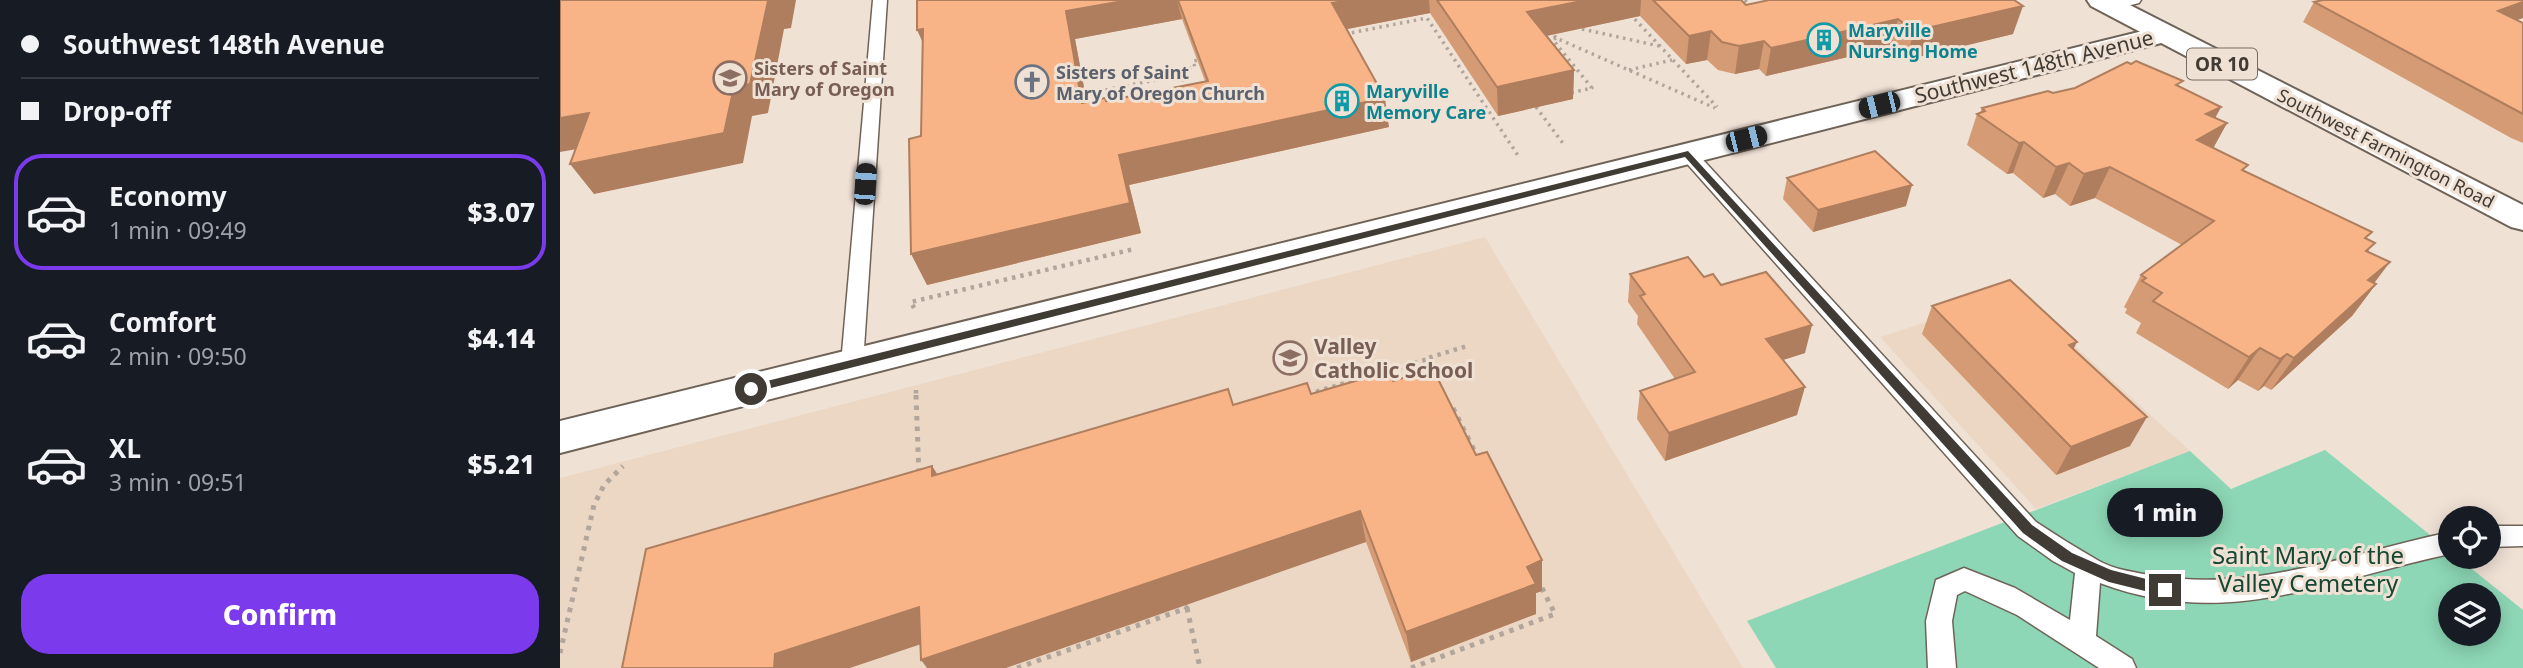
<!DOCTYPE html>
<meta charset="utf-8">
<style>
:root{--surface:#171b24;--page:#242831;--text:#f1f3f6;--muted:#9ea1a6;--line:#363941;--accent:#7c3aed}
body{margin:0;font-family:"Noto Sans",sans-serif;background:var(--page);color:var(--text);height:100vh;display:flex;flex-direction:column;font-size:26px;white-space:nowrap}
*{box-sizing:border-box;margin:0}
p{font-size:23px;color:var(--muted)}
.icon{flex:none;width:38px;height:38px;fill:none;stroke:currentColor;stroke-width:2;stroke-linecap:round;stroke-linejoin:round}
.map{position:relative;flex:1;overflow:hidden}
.panel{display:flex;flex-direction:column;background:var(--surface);width:560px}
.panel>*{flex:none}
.hud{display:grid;align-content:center;height:154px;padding:0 21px;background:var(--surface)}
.controls{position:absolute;left:1878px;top:506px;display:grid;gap:14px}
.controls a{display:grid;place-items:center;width:63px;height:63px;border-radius:50%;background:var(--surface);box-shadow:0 4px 18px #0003;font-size:35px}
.end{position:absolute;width:32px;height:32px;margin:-16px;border:9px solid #403b35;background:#fff;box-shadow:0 0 0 4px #fff}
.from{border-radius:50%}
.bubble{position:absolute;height:49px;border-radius:24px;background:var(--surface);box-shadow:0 4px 18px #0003;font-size:23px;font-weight:800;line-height:49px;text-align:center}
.car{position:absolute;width:21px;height:42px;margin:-21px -10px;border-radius:9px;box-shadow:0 0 5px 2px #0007;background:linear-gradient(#222 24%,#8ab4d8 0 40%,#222 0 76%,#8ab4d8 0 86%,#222 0)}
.hud b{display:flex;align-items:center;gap:24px;height:66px;font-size:26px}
.hud b+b{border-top:2px solid var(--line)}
.hud i{width:18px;height:18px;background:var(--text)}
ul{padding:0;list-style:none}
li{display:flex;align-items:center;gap:21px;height:116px;margin:0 14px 10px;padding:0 7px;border:4px solid transparent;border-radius:28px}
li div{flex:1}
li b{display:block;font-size:26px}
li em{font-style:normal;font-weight:800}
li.on{border-color:var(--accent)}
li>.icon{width:63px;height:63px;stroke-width:1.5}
.primary-button{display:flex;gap:14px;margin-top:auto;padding:14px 21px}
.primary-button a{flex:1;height:80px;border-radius:28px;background:var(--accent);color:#fff;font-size:28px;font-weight:800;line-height:80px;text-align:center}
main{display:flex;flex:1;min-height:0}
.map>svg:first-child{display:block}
</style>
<main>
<section class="panel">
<div class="hud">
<b><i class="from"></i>Southwest 148th Avenue</b>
<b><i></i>Drop-off</b>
</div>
<ul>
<li class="on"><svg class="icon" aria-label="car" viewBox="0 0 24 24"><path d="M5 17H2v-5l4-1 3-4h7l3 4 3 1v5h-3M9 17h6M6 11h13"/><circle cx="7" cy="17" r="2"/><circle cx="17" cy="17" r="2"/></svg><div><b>Economy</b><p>1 min · 09:49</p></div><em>$3.07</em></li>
<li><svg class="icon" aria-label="car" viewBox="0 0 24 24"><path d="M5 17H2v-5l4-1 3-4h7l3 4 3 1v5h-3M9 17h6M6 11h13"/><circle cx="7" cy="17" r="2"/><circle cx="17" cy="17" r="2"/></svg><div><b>Comfort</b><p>2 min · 09:50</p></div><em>$4.14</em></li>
<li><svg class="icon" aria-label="car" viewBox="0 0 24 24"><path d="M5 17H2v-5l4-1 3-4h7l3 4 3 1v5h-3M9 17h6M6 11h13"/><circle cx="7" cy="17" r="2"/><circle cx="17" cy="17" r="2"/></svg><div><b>XL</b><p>3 min · 09:51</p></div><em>$5.21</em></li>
</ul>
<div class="primary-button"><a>Confirm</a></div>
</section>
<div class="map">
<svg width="1963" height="668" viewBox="0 0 1963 668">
<rect width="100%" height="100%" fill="#f0e1d5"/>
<g fill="#ebd7c4">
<path d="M 925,237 L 1183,668 L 0,668 L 0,478 Z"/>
<path d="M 1457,293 L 1630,451 L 1476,509 L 1320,337 Z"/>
</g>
<path fill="#8dd7b6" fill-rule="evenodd" d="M 1765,450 L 1890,551 L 1890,556 L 1897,557 L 1963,610 L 1963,668 L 1216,668 L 1187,621 L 1630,451 L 1671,489 ZM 1890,595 L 1928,595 L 1928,634 L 1890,634 Z"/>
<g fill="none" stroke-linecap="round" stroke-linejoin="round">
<defs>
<g id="service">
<path d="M 313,0 L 327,0 L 303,364 L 300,370 L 292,372 L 284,370 L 281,364 Z"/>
<path d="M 1557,0 L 1581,0 L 1579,3 L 1551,10 L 1544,6 Z"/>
<path d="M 1128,149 L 1134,150 L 1476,522 C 1497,536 1518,549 1539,561 C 1555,570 1578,573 1596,576 C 1698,592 1791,553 1890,532 L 1890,554 C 1766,580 1667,631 1540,583 L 1536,636 L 1572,659 L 1576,668 L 1539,668 L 1457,615 L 1405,591 L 1397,595 L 1392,621 L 1396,668 L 1368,668 L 1366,621 L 1376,580 L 1404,568 L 1455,588 L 1510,620 L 1515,573 L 1493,561 L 1458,536 L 1122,158 L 1119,154 L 1122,150 Z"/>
<path d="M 1928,526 L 1963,526 L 1963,546 L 1928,547 Z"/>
</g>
<path id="minor" d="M 1603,26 L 1613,28 L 1617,34 L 1613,40 L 0,453 L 0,421 Z"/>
<path id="primary" d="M 1527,0 L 1560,0 L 1963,205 L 1963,230 L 1951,227 L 1531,6 Z"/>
</defs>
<use href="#service" stroke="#6f6357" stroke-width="3"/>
<use href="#minor" stroke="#6f6357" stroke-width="4"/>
<use href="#primary" stroke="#6f6357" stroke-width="4"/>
<g stroke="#b2a69c" stroke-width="3.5" stroke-dasharray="2.5 4.5" stroke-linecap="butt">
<path d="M 1185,0 L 1191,8"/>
<path d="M 1070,14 L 1157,107"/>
<path d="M 1022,29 L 1099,46"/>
<path d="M 990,30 L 996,38 L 1155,108"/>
<path d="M 785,34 L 867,18 L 959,157"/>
<path d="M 996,38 L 993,40 L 1032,88 L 1010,93"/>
<path d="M 1069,70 L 1112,60"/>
<path d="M 626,88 L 620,70 L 635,67 L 633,61 L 639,60"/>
<path d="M 525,94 L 621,75"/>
<path d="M 976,107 L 1005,146"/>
</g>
<g stroke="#b2a69c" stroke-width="4.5" stroke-dasharray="3.5 5" stroke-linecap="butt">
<path d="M 354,308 L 351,302 L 574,249"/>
<path d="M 875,372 L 868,358 L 907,346"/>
<path d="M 356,390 L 356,397"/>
<path d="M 748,394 L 868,359"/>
</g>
<g stroke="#b2a69c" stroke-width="5" stroke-dasharray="4.5 6" stroke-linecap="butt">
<path d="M 356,395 L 359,476"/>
<path d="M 893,408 L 919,460"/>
<path d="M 627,608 L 640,668"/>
<path d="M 0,653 L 34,505 L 44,485 L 63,466"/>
<path d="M 457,668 L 627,608 L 624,606"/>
<path d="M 851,668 L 995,614 L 980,584"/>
</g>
<use href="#service" fill="#fff" fill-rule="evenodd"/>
<use href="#minor" fill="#fff" fill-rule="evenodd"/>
<use href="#primary" fill="#fff" fill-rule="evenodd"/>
</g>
<g fill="#d59b74" fill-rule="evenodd">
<path d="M 357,0 L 1181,0 L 1186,5 L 1209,0 L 1453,34 L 1346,60 L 1331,47 L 1206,76 L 1199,69 L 1175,74 L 1158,70 L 1147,60 L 1126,64 L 1080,16 L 986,36 L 1014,70 L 1013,99 L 938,116 L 870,13 L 787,29 L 829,127 L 569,185 L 581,233 L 367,285 L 361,136 L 362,42 ZM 622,19 L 645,81 L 546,101 L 527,102 L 515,39 Z"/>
<path d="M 1963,0 L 1963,18 L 1957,20 L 1963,23 L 1963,143 L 1951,138 L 1743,22 L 1754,2 Z"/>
<path d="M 1620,87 L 1661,107 L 1655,118 L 1667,123 L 1653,148 L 1685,171 L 1807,239 L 1814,283 L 1816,284 L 1792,316 L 1711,390 L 1704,386 L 1698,391 L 1678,380 L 1668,389 L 1576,333 L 1581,323 L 1565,313 L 1567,309 L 1564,307 L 1581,275 L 1622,245 L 1535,198 L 1510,206 L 1495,194 L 1483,198 L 1453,173 L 1447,174 L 1407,145 L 1417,114 L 1420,113 L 1422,108 L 1493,93 Z"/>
<path d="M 1227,178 L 1346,206 L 1253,232 L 1223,199 Z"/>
<path d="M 1070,274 L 1144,277 L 1161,285 L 1245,353 L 1223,360 L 1237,415 L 1105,461 L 1077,419 L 1080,391 L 1115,379 L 1077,324 L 1078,316 L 1068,302 Z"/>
<path d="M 1372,306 L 1513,349 L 1570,446 L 1496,475 L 1362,334 Z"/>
<path d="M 833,381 L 982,591 L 976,593 L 976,614 L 851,662 L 806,542 L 361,644 L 372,466 L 377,474 L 673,405 Z"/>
</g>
<g fill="#ae7e5e">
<path d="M 215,0 L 236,0 L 231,28 L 224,29 L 208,113 L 192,116 L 183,163 L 34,194 L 10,164 L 174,87 L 208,1 Z"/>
<path d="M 569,0 L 617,0 L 622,19 L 515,39 L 532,132 L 522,103 L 506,11 Z"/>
<path d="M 791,0 L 869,0 L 870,13 L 777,31 L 772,3 Z"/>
<path d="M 1027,0 L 1081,0 L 1080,16 L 967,40 L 967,12 Z"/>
<path d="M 1963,2 L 1963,18 L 1924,31 L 1938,11 Z"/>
<path d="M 1463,6 L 1453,34 L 1346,60 L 1354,31 Z"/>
<path d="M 1338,19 L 1331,47 L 1206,76 L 1211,48 Z"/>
<path d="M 363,29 L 370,58 L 357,30 Z"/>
<path d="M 1151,31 L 1147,60 L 1126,64 L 1129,36 Z"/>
<path d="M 1204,41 L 1199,69 L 1175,74 L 1179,46 Z"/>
<path d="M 1014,70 L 1013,99 L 938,116 L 937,87 Z"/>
<path d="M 825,98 L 829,127 L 569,185 L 581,233 L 367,285 L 351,254 L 559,155 Z"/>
<path d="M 1661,107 L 1646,135 L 1667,123 L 1650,154 L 1621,171 L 1646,114 Z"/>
<path d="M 29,113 L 51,143 L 0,152 L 0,118 Z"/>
<path d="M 1464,142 L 1453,173 L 1447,174 L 1459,143 Z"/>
<path d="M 1509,163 L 1495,194 L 1483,198 L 1496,167 Z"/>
<path d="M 1550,167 L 1535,198 L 1510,206 L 1524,174 Z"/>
<path d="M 1352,185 L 1346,206 L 1253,232 L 1258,210 Z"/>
<path d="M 1830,262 L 1809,290 L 1816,284 L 1792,316 L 1711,390 L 1734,358 L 1808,280 Z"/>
<path d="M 1252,325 L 1245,353 L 1200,367 L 1206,339 Z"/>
<path d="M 1517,342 L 1503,370 L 1509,345 Z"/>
<path d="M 1700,348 L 1678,380 L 1668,389 L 1689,357 Z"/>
<path d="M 1727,354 L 1704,386 L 1698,391 L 1720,359 Z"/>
<path d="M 1245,387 L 1237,415 L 1105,461 L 1109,433 Z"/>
<path d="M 1587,417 L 1570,446 L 1496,475 L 1511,447 Z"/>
<path d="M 372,466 L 392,498 L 372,476 Z"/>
<path d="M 800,511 L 806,542 L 446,668 L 367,668 L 361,660 Z"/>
<path d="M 982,560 L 982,591 L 976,593 L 976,614 L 851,662 L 846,632 L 967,567 Z"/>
<path d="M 359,607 L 382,637 L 290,668 L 214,668 L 215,654 Z"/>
</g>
<g fill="#f8b487" stroke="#ae7e5e" stroke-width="2">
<path d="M 0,0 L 215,0 L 208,1 L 190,84 L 174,87 L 164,133 L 10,164 L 29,113 L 0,118 Z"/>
<path d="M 357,0 L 569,0 L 506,11 L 522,103 L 545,98 L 546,101 L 648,81 L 618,0 L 791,0 L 772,3 L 825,98 L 559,155 L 570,203 L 351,254 L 349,139 L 361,136 L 363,29 L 357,30 Z"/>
<path d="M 877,0 L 1027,0 L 967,12 L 1014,70 L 937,87 Z"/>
<path d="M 1093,0 L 1181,0 L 1186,5 L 1209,0 L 1454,0 L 1463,6 L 1354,31 L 1338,19 L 1211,48 L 1204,41 L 1179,46 L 1162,42 L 1151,31 L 1129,36 Z"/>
<path d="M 1763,0 L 1963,0 L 1963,2 L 1938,11 L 1963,23 L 1963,114 L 1754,2 Z"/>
<path d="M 1576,61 L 1623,81 L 1616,85 L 1661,107 L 1646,114 L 1667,123 L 1637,140 L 1688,165 L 1682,170 L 1812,232 L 1805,238 L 1815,243 L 1806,251 L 1830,262 L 1808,280 L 1816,284 L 1734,358 L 1727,354 L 1720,359 L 1700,348 L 1689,357 L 1593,301 L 1602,293 L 1582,281 L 1586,278 L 1581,275 L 1654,221 L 1550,167 L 1524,174 L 1509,163 L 1496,167 L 1464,142 L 1459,143 L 1417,114 L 1425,111 L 1422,108 L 1488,91 L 1493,93 L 1515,88 L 1567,62 L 1571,64 Z"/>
<path d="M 1315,151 L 1352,185 L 1258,210 L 1227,178 Z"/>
<path d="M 1128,257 L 1144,277 L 1153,274 L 1161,285 L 1206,272 L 1252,325 L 1206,339 L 1245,387 L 1109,433 L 1080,391 L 1135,372 L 1080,296 L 1085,294 L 1070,274 Z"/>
<path d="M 1450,280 L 1517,342 L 1509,345 L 1587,417 L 1511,447 L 1372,306 Z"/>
<path d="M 873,369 L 916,455 L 927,452 L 982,560 L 967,567 L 976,584 L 846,632 L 800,511 L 361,660 L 359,607 L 215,654 L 214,668 L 62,668 L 86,549 L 372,466 L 372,476 L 668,389 L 673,405 L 747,383 L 751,394 L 829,371 L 833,381 Z"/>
</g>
<path fill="#403b35" d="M 1128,151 L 1472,525 L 1512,553 L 1551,570 L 1610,585 L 1610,594 L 1605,596 L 1549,582 L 1502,561 L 1463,533 L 1125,157 L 191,393 L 185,389 L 191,385 Z"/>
<defs>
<symbol id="building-ring" viewBox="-11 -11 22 22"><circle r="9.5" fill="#f0e1d5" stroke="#0f9aa8" stroke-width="1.5"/><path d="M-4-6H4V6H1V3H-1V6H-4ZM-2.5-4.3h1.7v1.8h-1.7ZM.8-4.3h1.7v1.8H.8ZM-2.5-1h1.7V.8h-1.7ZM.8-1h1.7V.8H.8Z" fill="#0f9aa8"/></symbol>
<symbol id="school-ring" viewBox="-11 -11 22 22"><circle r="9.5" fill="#f0e1d5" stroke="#8d6e63" stroke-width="1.5"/><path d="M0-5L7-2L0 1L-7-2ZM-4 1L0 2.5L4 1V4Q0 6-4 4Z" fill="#8d6e63"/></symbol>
<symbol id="church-ring" viewBox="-11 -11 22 22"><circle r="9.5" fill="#f0e1d5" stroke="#6b7280" stroke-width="1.5"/><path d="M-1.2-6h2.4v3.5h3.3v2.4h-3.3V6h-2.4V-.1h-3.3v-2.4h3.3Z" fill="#6b7280"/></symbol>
</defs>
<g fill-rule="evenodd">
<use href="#building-ring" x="1245" y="21" width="38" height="38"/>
<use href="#school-ring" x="151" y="59" width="38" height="38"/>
<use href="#church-ring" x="453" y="63" width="38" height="38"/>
<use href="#building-ring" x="763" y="82" width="38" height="38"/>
<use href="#school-ring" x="711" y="339" width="38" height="38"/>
</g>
<g text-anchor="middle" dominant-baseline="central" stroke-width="6" stroke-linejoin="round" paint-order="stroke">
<g font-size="18" font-weight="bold" fill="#0d838f" stroke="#f0e1d5" text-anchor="start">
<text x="1288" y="30">Maryville<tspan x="1288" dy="21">Nursing Home</tspan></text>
<text x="806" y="91">Maryville<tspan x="806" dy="21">Memory Care</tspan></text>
</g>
<g font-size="18" font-weight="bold" fill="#785e54" stroke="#f0e1d5" text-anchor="start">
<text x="194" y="68">Sisters of Saint<tspan x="194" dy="21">Mary of Oregon</tspan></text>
</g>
<g font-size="18" font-weight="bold" fill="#5b616d" stroke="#f0e1d5" text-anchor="start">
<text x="496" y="72">Sisters of Saint<tspan x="496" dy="21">Mary of Oregon Church</tspan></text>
</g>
<g font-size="18" fill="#403b35" stroke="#f0e1d5">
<text transform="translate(1826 148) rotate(27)">Southwest Farmington Road</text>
</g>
<rect fill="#f0e1d5" stroke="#756d65" stroke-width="2" x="1627" y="48.5" width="70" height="31" rx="5"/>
<g font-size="19" font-weight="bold" fill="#403b35">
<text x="1662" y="64">OR 10</text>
</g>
<g font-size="21" fill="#403b35" stroke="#f0e1d5">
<text transform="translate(1474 66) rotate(-14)">Southwest 148th Avenue</text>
</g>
<g font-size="21" font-weight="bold" fill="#785e54" stroke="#f0e1d5" text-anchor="start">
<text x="754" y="346">Valley<tspan x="754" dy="24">Catholic School</tspan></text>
</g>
<g font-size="24" fill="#164734" stroke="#f0e1d5">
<text x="1748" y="554">Saint Mary of the<tspan x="1748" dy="28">Valley Cemetery</tspan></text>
</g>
</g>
</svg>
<div class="controls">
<a><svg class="icon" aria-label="locate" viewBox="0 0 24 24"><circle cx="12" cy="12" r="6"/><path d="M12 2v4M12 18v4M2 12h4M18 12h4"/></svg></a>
<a><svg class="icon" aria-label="layers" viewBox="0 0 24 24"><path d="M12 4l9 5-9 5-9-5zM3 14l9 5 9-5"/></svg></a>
</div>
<i class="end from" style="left:191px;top:389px"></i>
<i class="end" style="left:1605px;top:590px"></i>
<div class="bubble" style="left:1547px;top:488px;width:116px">1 min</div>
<i class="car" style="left:1319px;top:105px;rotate:256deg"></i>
<i class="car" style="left:1186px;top:139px;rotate:76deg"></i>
<i class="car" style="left:305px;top:184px;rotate:4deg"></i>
</div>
</main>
